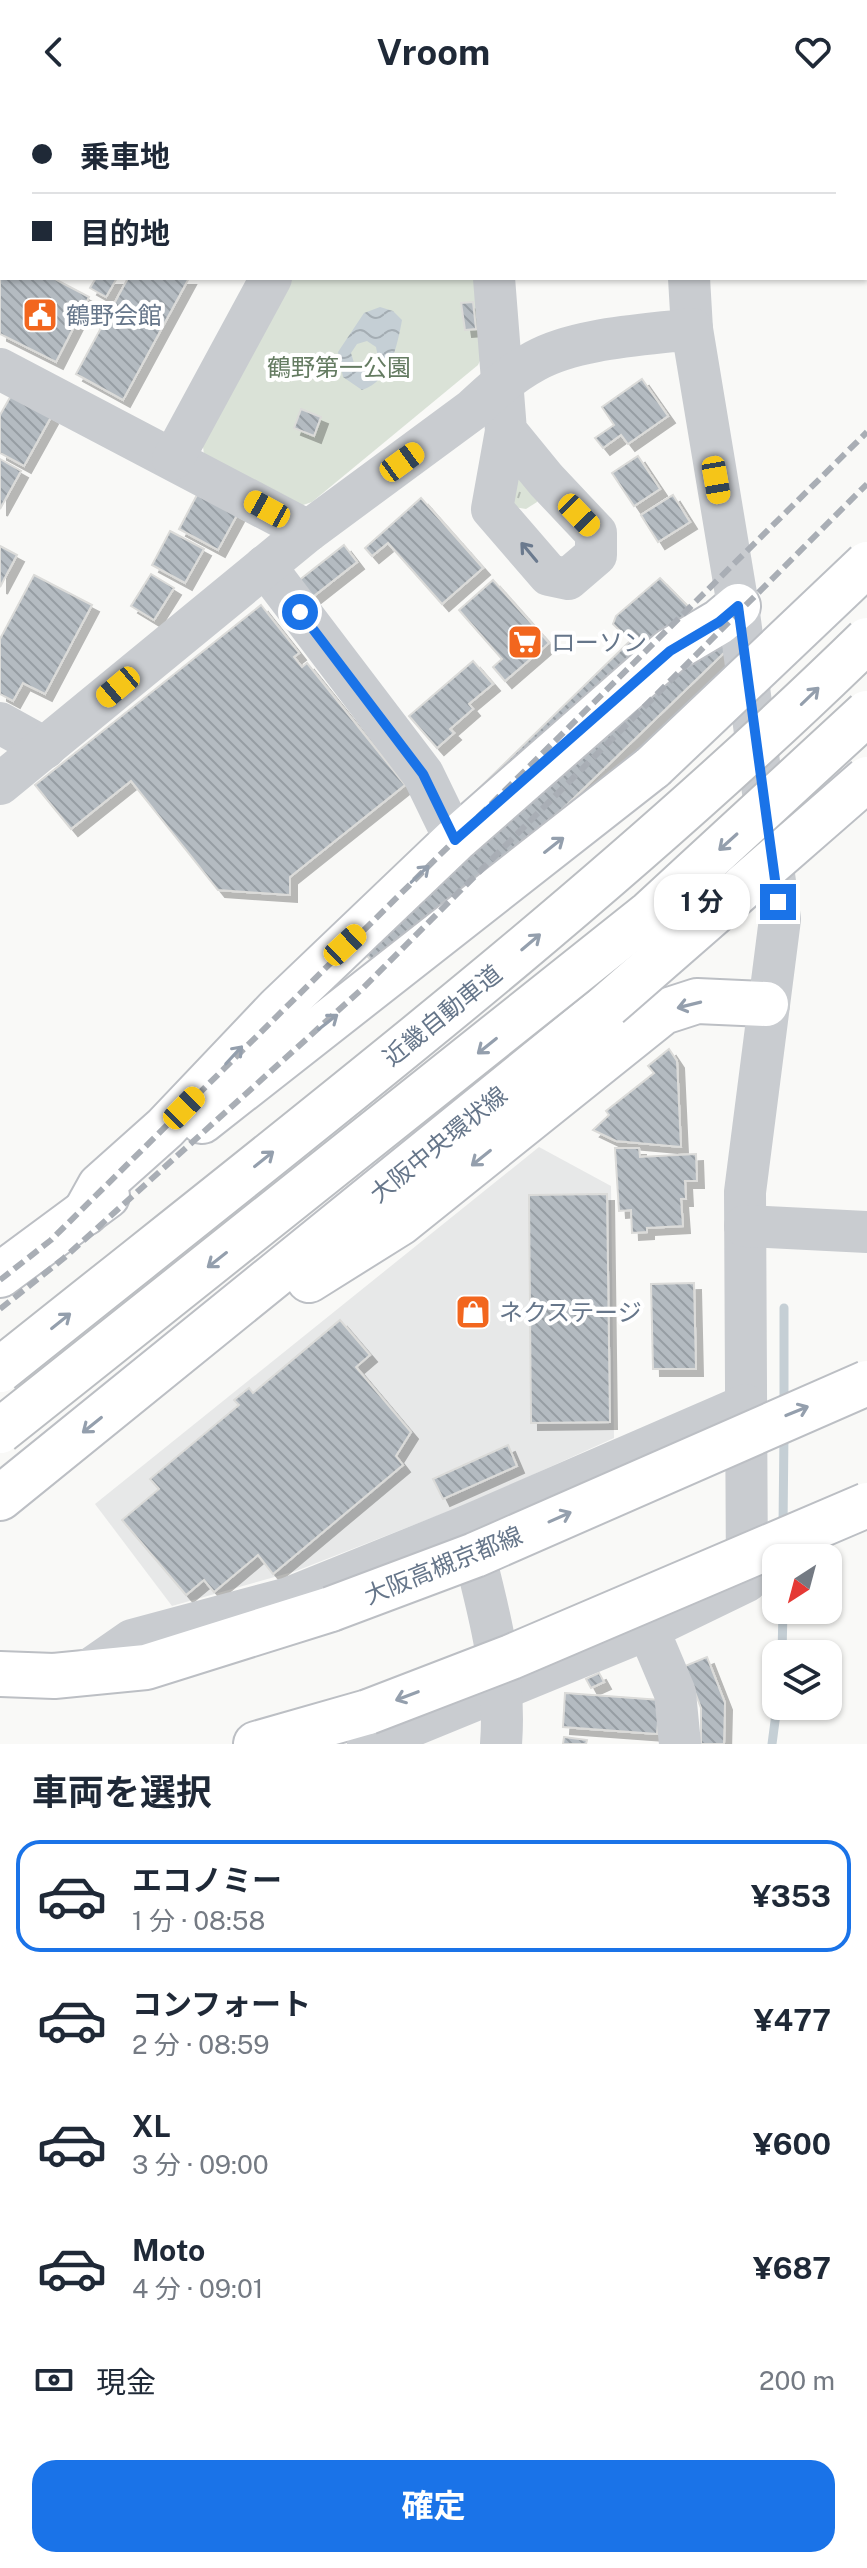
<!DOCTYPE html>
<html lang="ja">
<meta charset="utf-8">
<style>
:root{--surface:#fff;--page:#f2f2f3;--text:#1f2937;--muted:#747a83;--line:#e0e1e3;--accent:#1a73e8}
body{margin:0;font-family:"Public Sans","Noto Sans JP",sans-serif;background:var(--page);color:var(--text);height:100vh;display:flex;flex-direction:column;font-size:30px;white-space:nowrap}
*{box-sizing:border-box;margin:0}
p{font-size:26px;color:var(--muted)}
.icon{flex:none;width:44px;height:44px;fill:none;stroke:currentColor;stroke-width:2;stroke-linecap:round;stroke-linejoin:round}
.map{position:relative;height:1640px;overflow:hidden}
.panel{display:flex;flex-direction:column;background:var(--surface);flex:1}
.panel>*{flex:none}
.hud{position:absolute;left:0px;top:0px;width:868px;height:176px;box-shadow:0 2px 6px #0004;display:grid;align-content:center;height:176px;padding:0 32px;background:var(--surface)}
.needle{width:52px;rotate:216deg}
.tools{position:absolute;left:762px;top:1440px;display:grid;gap:16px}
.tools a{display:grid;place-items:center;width:80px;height:80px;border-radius:16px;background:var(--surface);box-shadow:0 2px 6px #0004;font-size:40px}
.end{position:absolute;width:36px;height:36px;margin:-18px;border:10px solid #1a73e8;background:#fff;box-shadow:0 0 0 4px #fff}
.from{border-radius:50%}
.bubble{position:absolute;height:56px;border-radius:24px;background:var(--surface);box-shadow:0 2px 6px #0004;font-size:26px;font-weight:700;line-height:56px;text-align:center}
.car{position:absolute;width:24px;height:48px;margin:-24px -12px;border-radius:10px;box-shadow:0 0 6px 2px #0007;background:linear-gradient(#f5c518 24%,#345 0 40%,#f5c518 0 76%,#345 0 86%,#f5c518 0)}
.hud b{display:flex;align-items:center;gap:28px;height:76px;font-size:30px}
.hud b+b{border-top:2px solid var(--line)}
.hud i{width:20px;height:20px;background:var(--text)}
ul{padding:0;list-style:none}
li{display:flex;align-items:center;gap:24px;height:112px;margin:0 16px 12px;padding:0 16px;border:4px solid transparent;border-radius:24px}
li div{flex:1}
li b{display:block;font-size:30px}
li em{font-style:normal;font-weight:700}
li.current{border-color:var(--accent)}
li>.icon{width:72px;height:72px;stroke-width:1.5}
h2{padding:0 32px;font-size:36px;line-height:96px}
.pay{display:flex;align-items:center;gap:20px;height:88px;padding:0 32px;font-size:30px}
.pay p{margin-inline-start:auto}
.action{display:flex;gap:16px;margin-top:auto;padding:16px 32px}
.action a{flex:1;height:92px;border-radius:24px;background:var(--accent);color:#fff;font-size:32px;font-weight:700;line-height:92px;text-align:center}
header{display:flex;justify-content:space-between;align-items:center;height:104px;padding:0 32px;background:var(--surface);font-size:36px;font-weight:700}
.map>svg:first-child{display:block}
</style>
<header><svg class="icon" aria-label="back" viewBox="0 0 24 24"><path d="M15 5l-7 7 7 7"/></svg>Vroom<svg class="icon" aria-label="heart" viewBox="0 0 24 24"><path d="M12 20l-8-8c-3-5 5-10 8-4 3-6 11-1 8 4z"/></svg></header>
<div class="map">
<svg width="867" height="1640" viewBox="0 0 867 1640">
<defs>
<pattern id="grass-tufts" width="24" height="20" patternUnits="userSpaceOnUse" patternTransform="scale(2)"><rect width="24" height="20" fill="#dae2d7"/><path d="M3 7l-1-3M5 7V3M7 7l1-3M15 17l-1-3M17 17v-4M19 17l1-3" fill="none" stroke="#b5bcb4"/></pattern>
<pattern id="water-waves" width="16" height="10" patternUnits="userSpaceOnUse" patternTransform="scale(2)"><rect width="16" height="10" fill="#c5cfd5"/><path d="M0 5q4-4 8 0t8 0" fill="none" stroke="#a4adb3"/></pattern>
<pattern id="building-back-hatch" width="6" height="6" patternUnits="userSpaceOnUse" patternTransform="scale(2)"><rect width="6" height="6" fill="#b4bbc1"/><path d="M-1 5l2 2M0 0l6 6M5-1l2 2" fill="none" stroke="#969da3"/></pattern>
<filter id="shadow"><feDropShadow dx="7" dy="7" stdDeviation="0" flood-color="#0004"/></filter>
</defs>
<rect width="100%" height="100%" fill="#f9f9f7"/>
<path fill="#e7e8e8" d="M 539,1043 L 611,1082 L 614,1334 L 475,1397 L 296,1467 L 172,1502 L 95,1400 Z"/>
<path fill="url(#grass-tufts)" d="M 507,352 L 540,387 L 537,398 L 526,405 L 514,403 Z"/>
<path fill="#dae2d7" d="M 288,174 L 479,174 L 483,250 L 478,261 L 312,398 L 300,402 L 204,351 L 202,334 Z"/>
<path fill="url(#water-waves)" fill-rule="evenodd" d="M 380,203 L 393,207 L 402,216 C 397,243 390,277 362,286 L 343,273 L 338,248 L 364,209 ZM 367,237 L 376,243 L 378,253 L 373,262 L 362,264 L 354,259 L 351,249 L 357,240 Z"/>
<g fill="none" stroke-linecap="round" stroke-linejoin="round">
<g stroke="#c5cfd5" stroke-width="9">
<path d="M 784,1303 L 784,1204"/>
<path d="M 783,1423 L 784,1329"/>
<path d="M 782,1550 L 783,1506"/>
<path d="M 772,1640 L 777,1602"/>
</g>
</g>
<g fill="url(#building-back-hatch)" stroke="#dbdbd9" stroke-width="2" filter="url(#shadow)">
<path d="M 205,0 L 312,0 L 315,2 L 204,2 Z"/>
<rect x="514" y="0" width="97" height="2"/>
<path d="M 2,102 L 2,136 L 0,135 Z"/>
<path d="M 0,147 L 2,174 L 53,174 L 89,193 L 56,258 L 0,230 Z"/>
<path d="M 96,174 L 117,174 L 106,193 L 90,184 Z"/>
<path d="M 128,174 L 189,174 L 123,296 L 76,270 Z"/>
<path d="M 473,198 L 476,225 L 465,226 L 461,199 Z"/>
<path d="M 642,275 L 668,312 L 628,340 L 621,331 L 603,344 L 595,334 L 614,321 L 602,303 Z"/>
<path d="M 12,290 L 51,313 L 24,362 L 0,349 L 0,311 Z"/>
<path d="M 301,305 L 321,313 L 314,332 L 294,324 Z"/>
<path d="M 638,352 L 660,385 L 634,402 L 612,369 Z"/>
<path d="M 0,355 L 21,367 L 0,405 Z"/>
<path d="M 198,389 L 237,411 L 218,446 L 179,425 Z"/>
<path d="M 673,391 L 690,418 L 658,438 L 641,411 Z"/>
<path d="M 421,394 L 483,464 L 442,500 L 388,439 L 372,452 L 365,444 Z"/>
<path d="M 170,427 L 204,445 L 185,479 L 152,461 Z"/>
<path d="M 344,441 L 357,458 L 310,495 L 297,478 Z"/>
<path d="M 0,442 L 17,451 L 0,483 Z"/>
<path d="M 151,470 L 174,484 L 154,516 L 131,502 Z"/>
<path d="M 34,471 L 92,501 L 45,590 L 23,579 L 13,597 L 0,590 L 0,535 Z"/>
<path d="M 660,474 L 729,544 L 490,775 L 384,869 L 338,822 L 630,537 L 613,520 L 616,512 Z"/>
<path d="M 493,476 L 549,539 L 505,577 L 493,563 L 502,555 L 459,506 Z"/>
<path d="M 261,501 L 299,549 L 294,553 L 302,563 L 307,559 L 405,681 L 290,773 L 290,791 L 218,786 L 131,677 L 71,725 L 35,681 Z"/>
<path d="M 473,557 L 493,580 L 469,600 L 473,605 L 450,625 L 454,629 L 437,644 L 409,612 Z"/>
<path d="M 669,945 L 677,957 L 681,1043 L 616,1037 L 593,1026 L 609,1011 L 606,1007 L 654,969 L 648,962 Z"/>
<path d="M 615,1044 L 639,1044 L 640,1053 L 696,1050 L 697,1077 L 685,1077 L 686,1095 L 681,1095 L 683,1122 L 647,1124 L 647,1128 L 632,1129 L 631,1106 L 619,1107 Z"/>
<path d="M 607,1090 L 610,1318 L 531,1319 L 529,1091 Z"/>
<path d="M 694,1179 L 696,1265 L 653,1265 L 651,1180 Z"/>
<path d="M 340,1216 L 370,1251 L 356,1263 L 411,1328 L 396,1352 L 403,1361 L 273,1470 L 258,1451 L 214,1488 L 204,1476 L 186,1491 L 122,1416 L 159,1385 L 150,1375 L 239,1301 L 234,1296 L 249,1284 L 253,1289 Z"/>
<path d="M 508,1341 L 517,1362 L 443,1395 L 433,1375 Z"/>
<path d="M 707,1553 L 725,1599 L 724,1640 L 701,1640 L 701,1604 L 685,1562 Z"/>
<path d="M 599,1569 L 604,1578 L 591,1584 L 586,1575 Z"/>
<path d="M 565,1589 L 660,1596 L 657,1630 L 563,1623 Z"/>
<path d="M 564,1633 L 587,1636 L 586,1640 L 563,1640 Z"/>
</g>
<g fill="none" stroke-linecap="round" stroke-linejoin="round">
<defs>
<g id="major">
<path d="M 202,1017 L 653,663"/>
<path d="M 85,1109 L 100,1082 L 165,1024 L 279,904 L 455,736 L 670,547 L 719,518 L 738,502"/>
<path d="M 0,1171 L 107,1092"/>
<path d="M 309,1176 L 400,1119 L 663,908 L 697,897 L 766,900"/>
<path d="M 0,1394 L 608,901"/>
<path d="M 0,1570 L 54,1572 L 146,1563 L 331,1505"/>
<path d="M 256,1640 L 368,1608"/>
</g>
</defs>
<use href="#major" stroke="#bcbfc4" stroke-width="48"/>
<g stroke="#c9ccd0" stroke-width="42">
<path d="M 464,0 L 465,2"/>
<path d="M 665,0 L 665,2"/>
<path d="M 364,2 L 365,0"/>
<path d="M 494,174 L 506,327 L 492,405 L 549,471 L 568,475 L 596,451 L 596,429 L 546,376 L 506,327"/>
<path d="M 689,174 L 692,225"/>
<path d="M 0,265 L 308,427"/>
<path d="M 173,355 L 271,174"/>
<path d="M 265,462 L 423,670 L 455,736"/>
<path d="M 0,619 L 45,644"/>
<path d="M 0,680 L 308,427 L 472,306 C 492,287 511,270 535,257 C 576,234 645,231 692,225 L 738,502 L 780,815 L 745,1088 L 747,1477 L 648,1525 L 368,1640"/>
<path d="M 745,1122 L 867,1128"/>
<path d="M 467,1422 C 485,1494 507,1565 501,1640"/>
<path d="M 648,1525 L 675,1589 L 680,1640"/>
<path d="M 86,1568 L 132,1536 L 289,1494 L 467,1422 L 746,1301"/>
</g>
<use href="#major" stroke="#fff" stroke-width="44"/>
<g stroke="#a9aeb5" stroke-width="6" stroke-dasharray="12 6" stroke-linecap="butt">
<path d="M 0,1176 L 51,1136 L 867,328"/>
<path d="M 0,1205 L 64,1154 L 363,884 L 867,380"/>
</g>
<defs>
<g id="major-bridge">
<path d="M 653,663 L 867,460"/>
<path d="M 608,901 L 867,675"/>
<path d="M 331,1505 L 475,1451 L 867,1279"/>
<path d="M 368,1608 L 511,1553 L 867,1401"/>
</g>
<g id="highway-bridge">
<path d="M 0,1266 C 295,1030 596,800 867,536"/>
<path d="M 0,1327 L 650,809 L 867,609"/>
</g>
</defs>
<use href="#major-bridge" stroke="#bcbfc4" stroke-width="48" stroke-linecap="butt"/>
<use href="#highway-bridge" stroke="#bbbec2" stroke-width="48" stroke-linecap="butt"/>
<use href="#major-bridge" stroke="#fff" stroke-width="44"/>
<use href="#highway-bridge" stroke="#fff" stroke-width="44"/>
</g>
<defs><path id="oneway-shaft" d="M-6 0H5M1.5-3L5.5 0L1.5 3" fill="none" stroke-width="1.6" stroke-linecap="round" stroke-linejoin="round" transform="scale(2)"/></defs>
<use stroke="#6b7a8e" href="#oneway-shaft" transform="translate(529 448) rotate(-130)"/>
<g stroke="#949fad">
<use href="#oneway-shaft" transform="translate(810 592) rotate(-44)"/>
<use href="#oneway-shaft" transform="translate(728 738) rotate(138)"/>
<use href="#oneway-shaft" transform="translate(554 741) rotate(-38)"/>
<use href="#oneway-shaft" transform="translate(420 770) rotate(-43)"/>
<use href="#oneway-shaft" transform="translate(531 838) rotate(-40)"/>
<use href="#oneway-shaft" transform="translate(689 901) rotate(166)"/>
<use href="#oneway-shaft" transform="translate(328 918) rotate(-38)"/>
<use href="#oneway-shaft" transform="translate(487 942) rotate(141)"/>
<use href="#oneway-shaft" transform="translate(234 951) rotate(-47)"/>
<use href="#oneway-shaft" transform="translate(481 1054) rotate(141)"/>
<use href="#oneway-shaft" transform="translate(264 1055) rotate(-39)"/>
<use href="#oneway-shaft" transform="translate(217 1156) rotate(142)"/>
<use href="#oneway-shaft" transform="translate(61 1217) rotate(-39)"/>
<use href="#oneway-shaft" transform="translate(797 1307) rotate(-22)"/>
<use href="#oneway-shaft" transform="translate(92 1321) rotate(141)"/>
<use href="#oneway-shaft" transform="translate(560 1413) rotate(-24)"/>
<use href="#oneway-shaft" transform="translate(407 1592) rotate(159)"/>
</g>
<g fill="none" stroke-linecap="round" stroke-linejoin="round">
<path stroke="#1a73e8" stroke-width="10" d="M 300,508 L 423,670 L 455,736 L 670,547 L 719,518 L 738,502 L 778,798"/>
</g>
<defs>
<symbol id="civic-square" viewBox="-11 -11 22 22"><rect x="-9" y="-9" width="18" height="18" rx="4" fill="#f2661e" stroke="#fff"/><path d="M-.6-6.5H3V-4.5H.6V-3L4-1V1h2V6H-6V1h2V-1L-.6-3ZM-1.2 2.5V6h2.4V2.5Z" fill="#fff"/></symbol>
<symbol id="supermarket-square" viewBox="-11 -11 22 22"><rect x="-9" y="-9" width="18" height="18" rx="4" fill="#f2661e" stroke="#fff"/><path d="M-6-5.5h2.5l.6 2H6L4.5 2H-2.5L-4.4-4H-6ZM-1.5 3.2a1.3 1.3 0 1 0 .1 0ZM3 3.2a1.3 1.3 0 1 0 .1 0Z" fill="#fff"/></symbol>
<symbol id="shop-square" viewBox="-11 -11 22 22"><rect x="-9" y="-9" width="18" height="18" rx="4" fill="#f2661e" stroke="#fff"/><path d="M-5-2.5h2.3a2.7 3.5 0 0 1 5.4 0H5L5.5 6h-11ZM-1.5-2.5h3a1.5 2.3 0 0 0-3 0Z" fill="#fff"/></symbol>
</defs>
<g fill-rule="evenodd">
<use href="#civic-square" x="20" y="191" width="40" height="40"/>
<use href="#supermarket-square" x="505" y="518" width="40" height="40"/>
<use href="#shop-square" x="453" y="1188" width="40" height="40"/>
</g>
<g text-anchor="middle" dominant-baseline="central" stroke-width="8" stroke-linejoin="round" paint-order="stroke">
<g font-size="24" fill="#66768a" stroke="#fff" text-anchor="start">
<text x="66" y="211">鶴野会館</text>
<text x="551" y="538">ローソン</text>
<text x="499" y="1208">ネクステージ</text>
</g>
<g font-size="24" fill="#647b61" stroke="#fff">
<text x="339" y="263">鶴野第一公園</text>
</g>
<g font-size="24" fill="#66768a" stroke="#fff">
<text transform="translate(442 911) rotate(-39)">近畿自動車道</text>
<text transform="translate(438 1040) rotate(-39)">大阪中央環状線</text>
<text transform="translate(443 1461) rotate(-22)">大阪高槻京都線</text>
</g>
</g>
</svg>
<div class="tools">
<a><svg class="needle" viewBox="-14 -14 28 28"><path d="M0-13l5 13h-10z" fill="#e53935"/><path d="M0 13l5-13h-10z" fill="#747a83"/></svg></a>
<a><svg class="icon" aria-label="layers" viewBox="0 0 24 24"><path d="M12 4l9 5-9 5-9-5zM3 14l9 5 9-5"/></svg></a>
</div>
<i class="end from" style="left:300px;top:508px"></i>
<i class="end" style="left:778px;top:798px"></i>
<div class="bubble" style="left:654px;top:770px;width:96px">1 分</div>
<i class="car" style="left:402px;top:358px;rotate:54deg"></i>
<i class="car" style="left:716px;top:376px;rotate:170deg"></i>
<i class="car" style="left:267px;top:405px;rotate:299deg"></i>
<i class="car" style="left:579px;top:411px;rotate:136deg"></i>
<i class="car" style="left:118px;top:583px;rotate:230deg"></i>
<i class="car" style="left:345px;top:841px;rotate:47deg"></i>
<i class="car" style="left:184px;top:1004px;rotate:44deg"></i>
<div class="hud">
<b><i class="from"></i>乗車地</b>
<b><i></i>目的地</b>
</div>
</div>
<section class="panel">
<h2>車両を選択</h2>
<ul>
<li class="current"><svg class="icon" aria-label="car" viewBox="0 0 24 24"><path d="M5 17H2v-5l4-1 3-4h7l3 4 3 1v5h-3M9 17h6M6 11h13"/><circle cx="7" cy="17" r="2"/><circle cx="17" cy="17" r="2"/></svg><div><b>エコノミー</b><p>1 分 · 08:58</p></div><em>¥353</em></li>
<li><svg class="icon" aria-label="car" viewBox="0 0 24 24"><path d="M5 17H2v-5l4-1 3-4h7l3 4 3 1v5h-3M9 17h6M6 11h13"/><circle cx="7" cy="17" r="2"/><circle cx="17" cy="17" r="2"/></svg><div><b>コンフォート</b><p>2 分 · 08:59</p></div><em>¥477</em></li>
<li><svg class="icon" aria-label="car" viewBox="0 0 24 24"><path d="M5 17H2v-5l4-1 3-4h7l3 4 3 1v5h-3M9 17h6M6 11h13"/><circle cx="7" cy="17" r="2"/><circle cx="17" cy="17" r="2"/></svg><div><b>XL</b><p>3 分 · 09:00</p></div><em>¥600</em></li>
<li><svg class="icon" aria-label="car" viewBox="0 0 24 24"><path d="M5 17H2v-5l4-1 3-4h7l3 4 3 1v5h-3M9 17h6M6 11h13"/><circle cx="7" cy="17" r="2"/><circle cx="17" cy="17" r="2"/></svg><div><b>Moto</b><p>4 分 · 09:01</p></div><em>¥687</em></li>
</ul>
<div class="pay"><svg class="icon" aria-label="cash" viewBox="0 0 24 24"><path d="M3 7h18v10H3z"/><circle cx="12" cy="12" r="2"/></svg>現金<p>200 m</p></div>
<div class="action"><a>確定</a></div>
</section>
